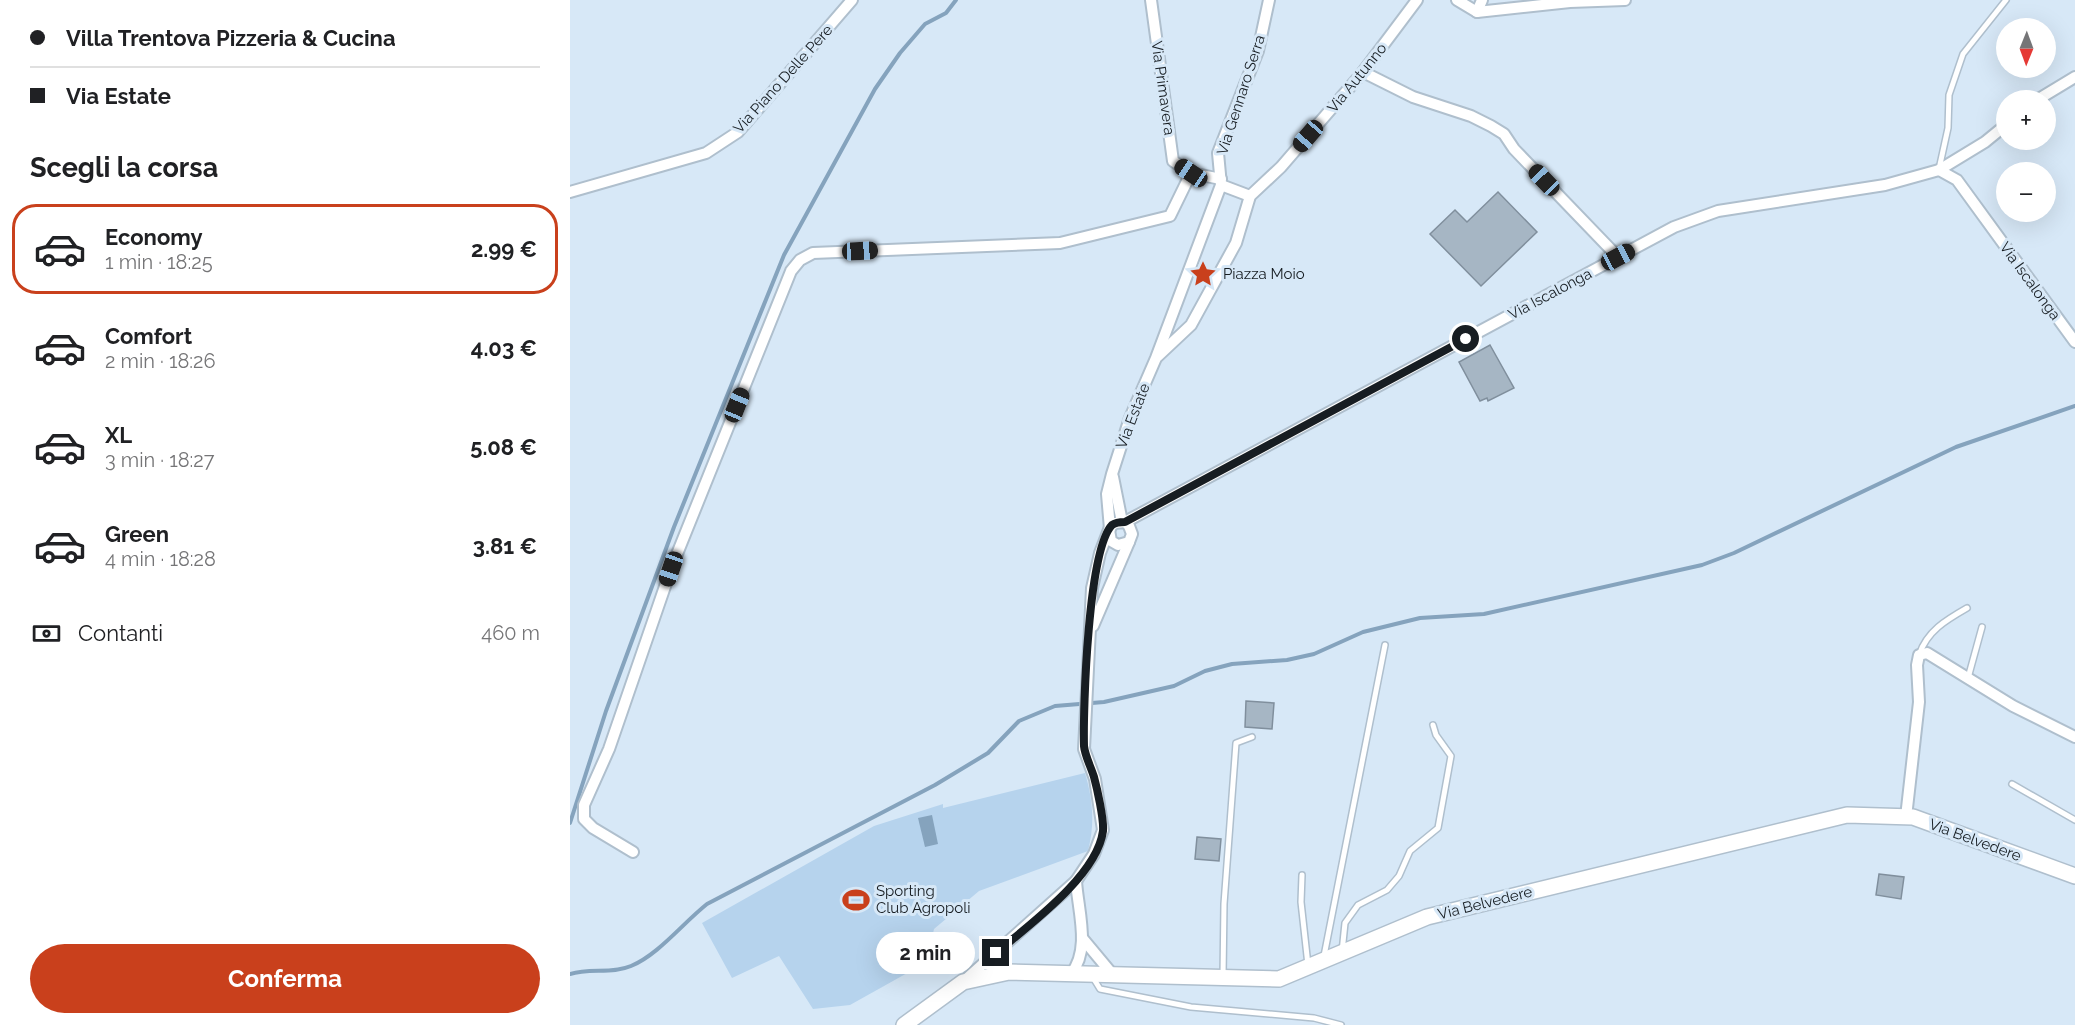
<!DOCTYPE html>
<html lang="it">
<meta charset="utf-8">
<style>
:root{--surface:#fff;--page:#f6f6f6;--text:#202124;--muted:#757577;--line:#e0e0e0;--accent:#c9401c}
body{margin:0;font-family:Raleway,sans-serif;background:var(--page);color:var(--text);height:100vh;display:flex;flex-direction:column;font-size:22px;white-space:nowrap}
*{box-sizing:border-box;margin:0}
p{font-size:20px;color:var(--muted)}
.icon{flex:none;width:33px;height:33px;fill:none;stroke:currentColor;stroke-width:2;stroke-linecap:round;stroke-linejoin:round}
.map{position:relative;flex:1;overflow:hidden}
.panel{display:flex;flex-direction:column;background:var(--surface);width:570px}
.panel>*{flex:none}
.top-card{display:grid;align-content:center;height:132px;padding:0 30px;background:var(--surface)}
.needle{width:39px;rotate:181deg}
.tools{position:absolute;left:1426px;top:18px;display:grid;gap:12px}
.tools a{display:grid;place-items:center;width:60px;height:60px;border-radius:50%;background:var(--surface);box-shadow:0 6px 24px #0002;font-size:30px}
.end{position:absolute;width:27px;height:27px;margin:-14px;border:8px solid #171d22;background:#fff;box-shadow:0 0 0 3px #fff}
.from{border-radius:50%}
.bubble{position:absolute;height:42px;border-radius:21px;background:var(--surface);box-shadow:0 6px 24px #0002;font-size:20px;font-weight:700;line-height:42px;text-align:center}
.car{position:absolute;width:18px;height:36px;margin:-18px -9px;border-radius:8px;box-shadow:0 0 4px 2px #0007;background:linear-gradient(#222 24%,#8ab4d8 0 40%,#222 0 76%,#8ab4d8 0 86%,#222 0)}
.top-card b{display:flex;align-items:center;gap:21px;height:57px;font-size:22px}
.top-card b+b{border-top:2px solid var(--line)}
.top-card i{width:15px;height:15px;background:var(--text)}
ul{padding:0;list-style:none}
li{display:flex;align-items:center;gap:18px;height:90px;margin:0 12px 9px;padding:0 18px;border:3px solid transparent;border-radius:24px}
li div{flex:1}
li b{display:block;font-size:22px}
li em{font-style:normal;font-weight:700}
li.current{border-color:var(--accent)}
li>.icon{width:54px;height:54px;stroke-width:1.5}
h2{padding:0 30px;font-size:27px;line-height:72px}
.pay{display:flex;align-items:center;gap:15px;height:66px;padding:0 30px;font-size:22px}
.pay p{margin-inline-start:auto}
.action{display:flex;gap:12px;margin-top:auto;padding:12px 30px}
.action a{flex:1;height:69px;border-radius:36px;background:var(--accent);color:#fff;font-size:24px;font-weight:700;line-height:69px;text-align:center}
main{display:flex;flex:1;min-height:0}
.map>svg:first-child{display:block}
</style>
<main>
<section class="panel">
<div class="top-card">
<b><i class="from"></i>Villa Trentova Pizzeria &amp; Cucina</b>
<b><i></i>Via Estate</b>
</div>
<h2>Scegli la corsa</h2>
<ul>
<li class="current"><svg class="icon" aria-label="car" viewBox="0 0 24 24"><path d="M5 17H2v-5l4-1 3-4h7l3 4 3 1v5h-3M9 17h6M6 11h13"/><circle cx="7" cy="17" r="2"/><circle cx="17" cy="17" r="2"/></svg><div><b>Economy</b><p>1 min · 18:25</p></div><em>2.99 €</em></li>
<li><svg class="icon" aria-label="car" viewBox="0 0 24 24"><path d="M5 17H2v-5l4-1 3-4h7l3 4 3 1v5h-3M9 17h6M6 11h13"/><circle cx="7" cy="17" r="2"/><circle cx="17" cy="17" r="2"/></svg><div><b>Comfort</b><p>2 min · 18:26</p></div><em>4.03 €</em></li>
<li><svg class="icon" aria-label="car" viewBox="0 0 24 24"><path d="M5 17H2v-5l4-1 3-4h7l3 4 3 1v5h-3M9 17h6M6 11h13"/><circle cx="7" cy="17" r="2"/><circle cx="17" cy="17" r="2"/></svg><div><b>XL</b><p>3 min · 18:27</p></div><em>5.08 €</em></li>
<li><svg class="icon" aria-label="car" viewBox="0 0 24 24"><path d="M5 17H2v-5l4-1 3-4h7l3 4 3 1v5h-3M9 17h6M6 11h13"/><circle cx="7" cy="17" r="2"/><circle cx="17" cy="17" r="2"/></svg><div><b>Green</b><p>4 min · 18:28</p></div><em>3.81 €</em></li>
</ul>
<div class="pay"><svg class="icon" aria-label="cash" viewBox="0 0 24 24"><path d="M3 7h18v10H3z"/><circle cx="12" cy="12" r="2"/></svg>Contanti<p>460 m</p></div>
<div class="action"><a>Conferma</a></div>
</section>
<div class="map">
<svg width="1505" height="1025" viewBox="0 0 1505 1025">
<rect width="100%" height="100%" fill="#d7e8f7"/>
<path fill="#b6d3ed" d="M 515,773 C 523,800 525,824 518,851 L 409,891 L 364,929 L 357,962 L 280,1005 L 243,1009 L 209,956 L 162,978 L 132,923 L 304,826 L 373,804 L 373,808 Z"/>
<path fill="#85a3bd" d="M 362,815 L 368,844 L 355,847 L 348,818 Z"/>
<g fill="none" stroke-linecap="round" stroke-linejoin="round">
<g stroke="#85a3bd" stroke-width="4">
<path d="M 0,823 L 36,711 L 104,527 L 214,255 L 305,89 L 330,53 L 355,24 L 376,13 L 386,0"/>
<path d="M 0,974 C 19,968 43,974 61,966 C 88,955 113,923 137,904 L 365,785 L 418,753 L 449,721 L 485,706 L 534,702 L 604,686 L 635,671 L 662,664 L 717,660 L 744,654 L 793,632 L 850,618 L 914,614 L 1132,565 L 1164,553 L 1386,447 L 1505,406"/>
</g>
</g>
<g fill="#a6b6c4" stroke="#808f9d" stroke-width="1.5">
<path d="M 928,192 L 967,232 L 911,286 L 860,234 L 885,210 L 897,222 Z"/>
<path d="M 920,345 L 944,388 L 918,401 L 917,398 L 910,401 L 889,362 Z"/>
<path d="M 676,701 L 704,703 L 702,729 L 675,727 Z"/>
<path d="M 627,837 L 651,839 L 649,861 L 625,859 Z"/>
<path d="M 1309,874 L 1334,877 L 1331,899 L 1306,895 Z"/>
</g>
<g fill="none" stroke-linecap="round" stroke-linejoin="round">
<defs>
<g id="lane">
<path d="M 1369,169 L 1378,128 L 1379,95 L 1393,54 L 1436,0"/>
<path d="M 1349,655 C 1357,631 1376,620 1397,608"/>
<path d="M 1398,678 L 1412,627"/>
<path d="M 1442,784 L 1505,820"/>
<path d="M 732,875 L 731,902 L 738,965"/>
<path d="M 772,952 L 775,923 L 788,905 L 817,890 L 829,876 L 840,851 L 868,828 L 881,756 L 866,735 L 863,725"/>
<path d="M 754,956 L 815,645"/>
<path d="M 522,976 L 530,989 L 621,1007 L 744,1018 L 771,1025"/>
<path d="M 653,976 L 654,904 L 666,743 L 682,737"/>
</g>
<g id="street">
<path d="M 581,0 L 603,161 L 621,173 L 651,179"/>
<path d="M 887,0 L 907,12 L 1000,2 L 1055,0"/>
<path d="M 907,12 L 912,0"/>
<path d="M 793,72 L 843,97 L 901,116 L 921,126 L 934,134 L 944,149 L 1048,257"/>
<path d="M 1467,100 L 1505,77"/>
<path d="M 1369,170 L 1415,142 L 1437,124"/>
<path d="M 651,185 L 680,196"/>
<path d="M 0,192 L 136,153 L 168,132 L 282,0"/>
<path d="M 588,356 L 621,325 L 666,243 L 680,196 L 711,167 L 793,72 L 847,0"/>
<path d="M 543,477 L 552,522"/>
<path d="M 555,522 L 1104,227 L 1148,211 L 1315,185 L 1369,170 L 1387,180 L 1505,342"/>
<path d="M 540,529 L 537,494 L 542,474 L 560,418 L 586,358 L 651,185 L 648,153 L 688,51 L 699,0"/>
<path d="M 523,626 L 559,542"/>
<path d="M 1336,817 L 1349,702 L 1347,665 L 1349,655 L 1357,653 L 1443,706 L 1505,737"/>
<path d="M 63,852 L 23,828 L 14,819 L 14,805 L 39,749 L 101,569 L 221,271 L 230,260 L 243,253 L 490,243 L 600,216 L 621,173"/>
<path d="M 513,939 L 543,975"/>
<path d="M 501,974 C 521,949 508,911 506,881"/>
<path d="M 394,981 L 506,881 L 524,854 L 533,830 L 525,779 L 514,749 L 522,588 L 530,553 L 540,527 L 545,523 L 555,522 L 559,526 L 562,534 L 559,542 L 548,545 L 541,541 L 539,530"/>
</g>
<path id="secondary" d="M 334,1025 L 393,982 L 439,972 L 709,979 L 857,917 L 1277,815 L 1343,817 L 1505,876"/>
</defs>
<use href="#lane" stroke="#afbfcd" stroke-width="8"/>
<use href="#street" stroke="#afbfcd" stroke-width="14"/>
<use href="#secondary" stroke="#afbfcd" stroke-width="18"/>
<use href="#lane" stroke="#fff" stroke-width="5"/>
<use href="#street" stroke="#fff" stroke-width="10"/>
<use href="#secondary" stroke="#fff" stroke-width="15"/>
</g>
<g fill="none" stroke-linecap="round" stroke-linejoin="round">
<path stroke="#171d22" stroke-width="8" d="M 426,953 C 459,925 527,876 533,831 C 534,819 527,788 524,777 C 521,767 515,756 514,746 C 513,708 518,550 542,525 C 546,522 550,522 555,522 L 896,339"/>
</g>
<defs>
<symbol id="sight-bare" viewBox="-9 -9 18 18"><path d="M0-6L1.8-2.2L6-1.7L2.9 1.2L3.7 5.4L0 3.3L-3.7 5.4L-2.9 1.2L-6-1.7L-1.8-2.2Z" fill="#c9401c" stroke="#d7e8f7" stroke-width="2.5" paint-order="stroke"/></symbol>
<symbol id="stadium-bare" viewBox="-9 -9 18 18"><path d="M0-5a6.5 5 0 1 0 0 10a6.5 5 0 1 0 0-10ZM-3.5-1.8h7v3.6h-7Z" fill="#c9401c" stroke="#d7e8f7" stroke-width="2.5" paint-order="stroke"/></symbol>
</defs>
<g fill-rule="evenodd">
<use href="#sight-bare" x="614" y="255" width="38" height="38"/>
<use href="#stadium-bare" x="267" y="881" width="38" height="38"/>
</g>
<g text-anchor="middle" dominant-baseline="central" stroke-width="6" stroke-linejoin="round" paint-order="stroke">
<g font-size="15" fill="#171d22" stroke="#d7e8f7">
<text transform="translate(787 78) rotate(-51)">Via Autunno</text>
<text transform="translate(213 79) rotate(-48)">Via Piano Delle Pere</text>
<text transform="translate(593 88) rotate(82)">Via Primavera</text>
<text transform="translate(671 95) rotate(-72)">Via Gennaro Serra</text>
<text transform="translate(1460 281) rotate(54)">Via Iscalonga</text>
<text transform="translate(980 294) rotate(-28)">Via Iscalonga</text>
<text transform="translate(563 416) rotate(-69)">Via Estate</text>
<text transform="translate(1405 840) rotate(20)">Via Belvedere</text>
<text transform="translate(915 903) rotate(-14)">Via Belvedere</text>
</g>
<g font-size="15" fill="#171d22" stroke="#d7e8f7" text-anchor="start">
<text x="653" y="274">Piazza Moio</text>
<text x="306" y="891">Sporting<tspan x="306" dy="17">Club Agropoli</tspan></text>
</g>
</g>
</svg>
<div class="tools">
<a><svg class="needle" viewBox="-14 -14 28 28"><path d="M0-13l5 13h-10z" fill="#e53935"/><path d="M0 13l5-13h-10z" fill="#757577"/></svg></a>
<a>+</a>
<a>−</a>
</div>
<i class="end from" style="left:896px;top:339px"></i>
<i class="end" style="left:426px;top:953px"></i>
<div class="bubble" style="left:306px;top:932px;width:99px">2 min</div>
<i class="car" style="left:738px;top:136px;rotate:221deg"></i>
<i class="car" style="left:621px;top:173px;rotate:304deg"></i>
<i class="car" style="left:974px;top:180px;rotate:316deg"></i>
<i class="car" style="left:290px;top:251px;rotate:87deg"></i>
<i class="car" style="left:1048px;top:257px;rotate:62deg"></i>
<i class="car" style="left:167px;top:405px;rotate:22deg"></i>
<i class="car" style="left:101px;top:569px;rotate:199deg"></i>
</div>
</main>
